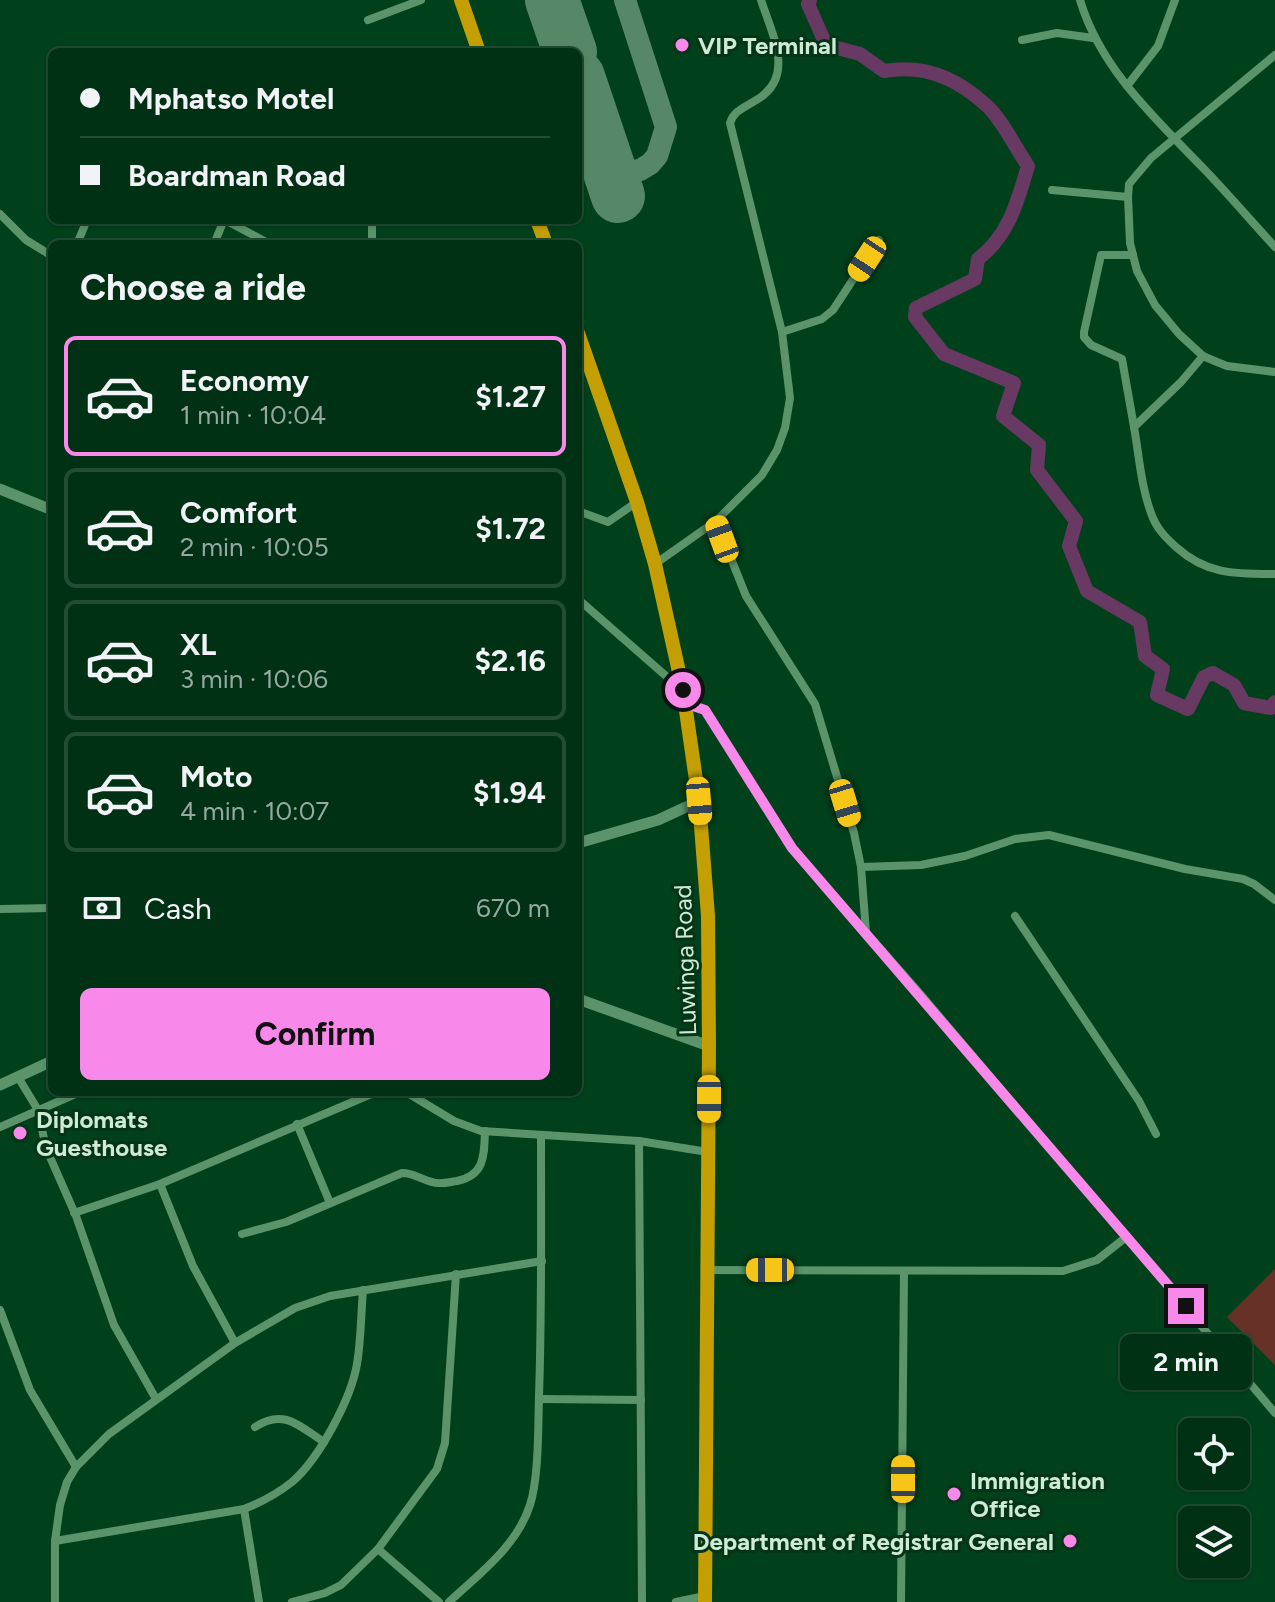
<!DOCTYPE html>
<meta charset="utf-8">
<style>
:root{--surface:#003115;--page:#0a391e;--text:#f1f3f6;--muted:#95a9a0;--line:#224c34;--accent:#f888ea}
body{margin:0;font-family:Figtree,sans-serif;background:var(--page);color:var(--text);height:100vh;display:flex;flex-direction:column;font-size:30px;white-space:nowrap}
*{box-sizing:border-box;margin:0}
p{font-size:26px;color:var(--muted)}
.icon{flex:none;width:44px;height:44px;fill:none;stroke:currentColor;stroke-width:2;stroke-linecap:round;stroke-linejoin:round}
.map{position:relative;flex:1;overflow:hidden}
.details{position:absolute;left:48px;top:240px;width:534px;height:856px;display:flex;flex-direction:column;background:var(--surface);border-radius:12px;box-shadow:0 2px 6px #0004,0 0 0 2px var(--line)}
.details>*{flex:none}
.hud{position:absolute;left:48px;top:48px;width:534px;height:176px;border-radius:12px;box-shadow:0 2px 6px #0004,0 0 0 2px var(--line);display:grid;align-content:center;height:176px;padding:0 32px;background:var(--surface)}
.tools{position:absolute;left:1178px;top:1418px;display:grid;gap:16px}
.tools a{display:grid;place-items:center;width:72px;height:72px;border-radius:12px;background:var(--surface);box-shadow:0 2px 6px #0004,0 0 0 2px var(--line);font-size:40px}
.end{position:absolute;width:36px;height:36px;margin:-18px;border:10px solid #f888ea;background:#111;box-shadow:0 0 0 4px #111}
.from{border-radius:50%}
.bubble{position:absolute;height:56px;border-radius:12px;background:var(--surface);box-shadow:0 2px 6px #0004,0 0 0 2px var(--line);font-size:26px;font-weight:700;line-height:56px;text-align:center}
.car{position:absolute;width:24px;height:48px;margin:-24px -12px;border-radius:10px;box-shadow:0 0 6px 2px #0007;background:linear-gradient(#f5c518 24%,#345 0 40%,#f5c518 0 76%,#345 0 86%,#f5c518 0)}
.hud b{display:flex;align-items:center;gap:28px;height:76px;font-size:30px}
.hud b+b{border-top:2px solid var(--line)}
.hud i{width:20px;height:20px;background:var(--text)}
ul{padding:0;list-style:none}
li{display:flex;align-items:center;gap:24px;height:120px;margin:0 16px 12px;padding:0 16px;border:4px solid var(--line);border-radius:12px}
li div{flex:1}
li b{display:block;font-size:30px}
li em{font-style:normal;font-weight:700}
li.on{border-color:var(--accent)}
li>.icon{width:72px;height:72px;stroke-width:1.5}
h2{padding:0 32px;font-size:36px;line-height:96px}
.pay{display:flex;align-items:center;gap:20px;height:88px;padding:0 32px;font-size:30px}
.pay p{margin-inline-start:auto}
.cta{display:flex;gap:16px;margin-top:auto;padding:16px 32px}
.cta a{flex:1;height:92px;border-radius:12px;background:var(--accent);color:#111;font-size:32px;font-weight:700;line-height:92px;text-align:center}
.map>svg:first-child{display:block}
</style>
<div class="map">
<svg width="1275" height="1602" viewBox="0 0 1275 1602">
<rect width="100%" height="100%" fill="#00411c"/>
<path fill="#663228" d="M 1275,1269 L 1275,1365 L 1227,1317 Z"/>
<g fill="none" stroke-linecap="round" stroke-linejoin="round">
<path stroke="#683963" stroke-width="14" d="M 810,0 L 808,4 L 826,45 L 860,54 L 884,71 C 923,64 957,78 986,105 C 1002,119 1016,149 1028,166 C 1017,203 1009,235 978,259 L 975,279 L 916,308 L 915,317 L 944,354 L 1014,383 L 1003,416 L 1039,445 L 1037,470 L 1076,521 L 1069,546 L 1087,591 L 1140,622 L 1145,656 L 1163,669 L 1157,695 L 1188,709 L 1204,677 L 1213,673 L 1234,685 L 1244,703 L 1271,708 L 1275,702"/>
<path stroke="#568868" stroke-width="22" d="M 605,156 L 622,167 L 632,171 L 640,170 L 650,164 L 657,156 L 666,127 L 625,0"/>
<g stroke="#568868" stroke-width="54">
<path d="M 552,0 L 570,52"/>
<path d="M 578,77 L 618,196"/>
</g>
<g stroke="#5b946a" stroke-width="8">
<path d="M 1080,0 C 1101,70 1156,119 1205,170 C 1229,195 1252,222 1275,247"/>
<path d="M 368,20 L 421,0"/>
<path d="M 1022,40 L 1057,33 L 1093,38"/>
<path d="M 1275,55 L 1151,158 L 1129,184 L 1128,197 L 1130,243 L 1137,271 L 1155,305 L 1179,334 L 1203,356 L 1217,362 L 1227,366 L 1275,372"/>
<path d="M 1127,86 L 1158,46 L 1175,0"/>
<path d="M 1052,190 L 1128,197"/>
<path d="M 0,214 L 26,240 L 52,256"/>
<path d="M 225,220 L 270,244"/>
<path d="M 372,220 L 372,244"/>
<path d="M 77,244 L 87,220"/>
<path d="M 214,244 L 224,220"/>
<path d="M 1133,255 L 1101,255 L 1084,332 L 1084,337 L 1091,345 L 1122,359 L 1134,427"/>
<path d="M 782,332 L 822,319 L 833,310 L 879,240"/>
<path d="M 1203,356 L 1181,382 L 1134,427 C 1139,455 1141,486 1151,513 C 1156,528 1165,537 1176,547 C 1207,575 1236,574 1275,574"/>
<path d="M 578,370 L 590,366"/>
<path d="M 578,511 L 608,522 L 637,502"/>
<path d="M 716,521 L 746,596 L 815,704 L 854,833 L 861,867 L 866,932"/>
<path d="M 655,564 L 716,521 L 762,475 L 777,450 L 785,428 L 790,398 L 782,332 L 730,123 C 734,111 743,108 753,102 C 797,79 773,37 761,0"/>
<path d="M 578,599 L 682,690"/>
<path d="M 684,703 L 705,710 L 792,848 L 921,995 L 1275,1413"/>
<path d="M 861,867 L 921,865 L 965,856 L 1015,839 L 1049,835 L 1185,869 L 1243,879 L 1254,884 L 1275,900"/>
<path d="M 0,909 L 52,908"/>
<path d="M 1015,916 L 1139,1101 L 1156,1134"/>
<path d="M 18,1077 L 38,1110 L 46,1148 L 76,1216 L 114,1325 L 156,1399"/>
<path d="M 406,1092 L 454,1121 L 481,1131 L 639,1141 L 708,1152"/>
<path d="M 297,1124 L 330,1203"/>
<path d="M 0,1127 L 80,1092"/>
<path d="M 639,1141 L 642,1602"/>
<path d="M 160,1184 L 193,1266 L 235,1343"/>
<path d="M 74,1213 L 160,1184 L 376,1092"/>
<path d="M 242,1234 L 286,1222 L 402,1173 C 414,1173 420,1179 432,1182 C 440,1185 449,1182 457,1181 C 485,1175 484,1156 485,1131"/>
<path d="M 708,1270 L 1063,1271 L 1097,1260 L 1125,1238"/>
<path d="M 0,1310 L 30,1390 L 76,1467"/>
<path d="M 539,1399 L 641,1400"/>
<path d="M 255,1427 C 284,1408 299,1426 324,1442"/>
<path d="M 244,1509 L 259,1602"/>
<path d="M 55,1541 L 244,1509 C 262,1502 277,1494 292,1482 C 319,1459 351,1399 357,1364 C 361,1340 361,1314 363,1290"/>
<path d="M 378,1549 L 439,1602"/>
<path d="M 55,1602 L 55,1541 L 60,1505 L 67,1482 L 76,1467 L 109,1434 L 235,1343 L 295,1308 L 330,1296 L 542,1261"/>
<path d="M 292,1602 L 325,1593 L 341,1585 L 378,1549 L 437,1469 L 445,1443 L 456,1274"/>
<path d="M 449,1602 C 479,1574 517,1546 530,1505 C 539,1477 538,1427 539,1396 C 542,1309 541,1222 541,1135"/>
<path d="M 676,1602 L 705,1596"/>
<path d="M 901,1602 L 904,1271"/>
</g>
<g stroke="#5b946a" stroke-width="11">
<path d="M 0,489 L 52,510"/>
<path d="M 578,843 L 658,820 L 699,801"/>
<path d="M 578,999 L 709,1046"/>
<path d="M 0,1085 L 52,1061"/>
</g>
<g stroke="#c49f04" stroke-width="14">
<path d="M 461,0 L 479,52"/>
<path d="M 537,220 L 546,244"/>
<path d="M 578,333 L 637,502 L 655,564 L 683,690 L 699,801 L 708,916 L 709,1046 L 705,1602"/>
</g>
</g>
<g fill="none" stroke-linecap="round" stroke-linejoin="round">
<path stroke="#f888ea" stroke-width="10" d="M 683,690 L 684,703 L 705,710 L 792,848 L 1186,1306"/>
</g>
<g fill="#f888ea" stroke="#063418" stroke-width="3">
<circle cx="682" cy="45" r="8"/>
<circle cx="20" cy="1133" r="8"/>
<circle cx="954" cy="1494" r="8"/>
<circle cx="1070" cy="1541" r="8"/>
</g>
<g text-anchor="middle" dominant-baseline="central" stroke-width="6" stroke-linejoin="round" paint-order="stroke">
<g font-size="24" font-weight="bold" fill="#ceebd4" stroke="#063418" text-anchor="start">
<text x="698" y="45">VIP Terminal</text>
<text x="36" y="1119">Diplomats<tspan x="36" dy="28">Guesthouse</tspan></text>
<text x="970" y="1480">Immigration<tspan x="970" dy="28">Office</tspan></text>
<text x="1054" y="1541" text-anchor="end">Department of Registrar General</text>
</g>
<g font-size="24" fill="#ceebd4" stroke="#063418">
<text transform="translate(685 960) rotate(-92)">Luwinga Road</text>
</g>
</g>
</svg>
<div class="tools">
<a><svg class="icon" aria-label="locate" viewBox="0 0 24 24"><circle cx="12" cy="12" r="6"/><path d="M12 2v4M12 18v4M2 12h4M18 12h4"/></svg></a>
<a><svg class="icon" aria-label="layers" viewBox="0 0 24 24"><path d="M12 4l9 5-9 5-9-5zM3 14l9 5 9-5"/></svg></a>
</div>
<i class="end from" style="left:683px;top:690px"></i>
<i class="end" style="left:1186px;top:1306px"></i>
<div class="bubble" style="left:1120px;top:1334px;width:132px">2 min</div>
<i class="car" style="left:867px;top:259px;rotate:213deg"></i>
<i class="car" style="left:722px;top:539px;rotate:340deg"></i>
<i class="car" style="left:699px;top:801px;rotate:175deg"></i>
<i class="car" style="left:845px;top:803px;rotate:163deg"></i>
<i class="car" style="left:709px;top:1099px;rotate:180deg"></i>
<i class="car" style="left:770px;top:1270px;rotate:270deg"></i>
<i class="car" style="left:903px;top:1479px;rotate:0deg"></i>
<div class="hud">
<b><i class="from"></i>Mphatso Motel</b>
<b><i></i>Boardman Road</b>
</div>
<section class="details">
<h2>Choose a ride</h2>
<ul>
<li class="on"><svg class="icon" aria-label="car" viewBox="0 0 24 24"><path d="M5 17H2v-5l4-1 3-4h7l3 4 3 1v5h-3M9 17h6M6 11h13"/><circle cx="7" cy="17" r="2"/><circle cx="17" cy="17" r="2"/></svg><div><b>Economy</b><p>1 min · 10:04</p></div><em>$1.27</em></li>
<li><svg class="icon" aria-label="car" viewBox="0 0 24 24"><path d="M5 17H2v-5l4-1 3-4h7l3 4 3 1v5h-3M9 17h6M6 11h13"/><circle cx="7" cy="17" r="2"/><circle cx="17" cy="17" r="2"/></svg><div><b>Comfort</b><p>2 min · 10:05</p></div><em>$1.72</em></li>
<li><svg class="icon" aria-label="car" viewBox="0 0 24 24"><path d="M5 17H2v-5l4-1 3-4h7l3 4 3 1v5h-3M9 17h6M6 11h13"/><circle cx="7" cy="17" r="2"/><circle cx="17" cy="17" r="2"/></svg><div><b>XL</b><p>3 min · 10:06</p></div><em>$2.16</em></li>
<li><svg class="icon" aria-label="car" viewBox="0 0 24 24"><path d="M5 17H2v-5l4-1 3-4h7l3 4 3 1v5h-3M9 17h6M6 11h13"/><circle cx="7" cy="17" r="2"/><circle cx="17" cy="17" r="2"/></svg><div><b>Moto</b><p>4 min · 10:07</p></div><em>$1.94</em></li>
</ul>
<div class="pay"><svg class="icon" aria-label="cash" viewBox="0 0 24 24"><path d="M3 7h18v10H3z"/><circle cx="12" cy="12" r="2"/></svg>Cash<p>670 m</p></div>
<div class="cta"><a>Confirm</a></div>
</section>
</div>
